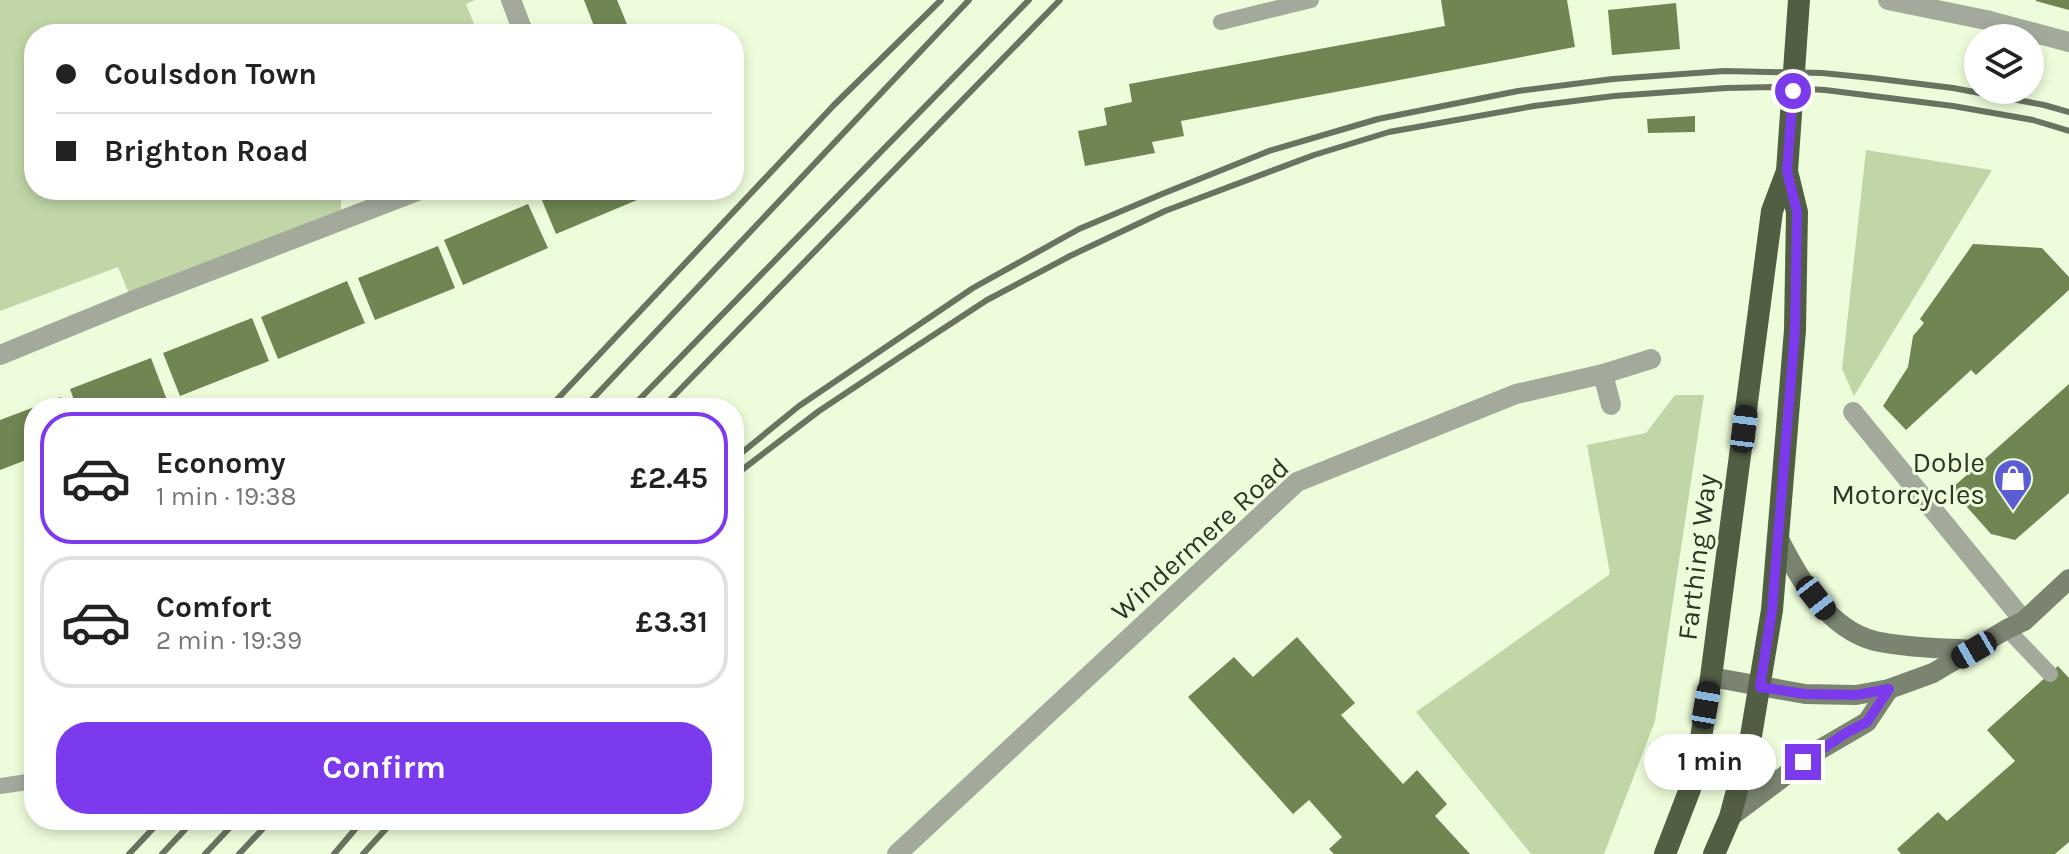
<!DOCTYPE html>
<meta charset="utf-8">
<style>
:root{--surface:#fff;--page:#f2f2f2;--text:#222;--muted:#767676;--line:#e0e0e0;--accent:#7c3aed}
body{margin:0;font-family:Karla,sans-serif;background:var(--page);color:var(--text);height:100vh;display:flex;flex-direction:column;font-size:30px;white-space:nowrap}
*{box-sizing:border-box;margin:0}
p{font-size:26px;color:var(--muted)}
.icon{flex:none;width:44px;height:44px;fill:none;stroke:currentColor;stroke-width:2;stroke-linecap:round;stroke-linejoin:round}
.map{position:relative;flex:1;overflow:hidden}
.drawer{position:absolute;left:24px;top:398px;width:720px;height:432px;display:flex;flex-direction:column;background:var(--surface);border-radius:32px;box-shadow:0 4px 12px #0003}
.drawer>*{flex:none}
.top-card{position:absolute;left:24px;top:24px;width:720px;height:176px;border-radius:32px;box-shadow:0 4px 12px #0003;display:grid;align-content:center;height:176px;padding:0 32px;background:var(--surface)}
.buttons{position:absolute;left:1964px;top:24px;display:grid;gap:16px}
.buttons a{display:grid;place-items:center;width:80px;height:80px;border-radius:50%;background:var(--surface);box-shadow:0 4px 12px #0003;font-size:40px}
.end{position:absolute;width:36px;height:36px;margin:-18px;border:10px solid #7c3aed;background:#fff;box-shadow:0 0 0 4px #fff}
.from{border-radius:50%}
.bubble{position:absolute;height:56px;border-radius:28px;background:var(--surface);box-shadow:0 4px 12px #0003;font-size:26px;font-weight:700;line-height:56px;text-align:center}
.car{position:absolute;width:24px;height:48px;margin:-24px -12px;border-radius:10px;box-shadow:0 0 6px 2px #0007;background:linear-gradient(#222 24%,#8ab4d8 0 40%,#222 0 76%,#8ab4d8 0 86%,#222 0)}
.top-card b{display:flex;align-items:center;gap:28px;height:76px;font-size:30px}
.top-card b+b{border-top:2px solid var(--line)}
.top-card i{width:20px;height:20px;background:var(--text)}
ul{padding:14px 0 0;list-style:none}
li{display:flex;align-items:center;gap:24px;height:132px;margin:0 16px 12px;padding:0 16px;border:4px solid var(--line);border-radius:32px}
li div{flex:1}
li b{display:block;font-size:30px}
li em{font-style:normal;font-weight:700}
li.on{border-color:var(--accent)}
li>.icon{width:72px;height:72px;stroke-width:1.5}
.button{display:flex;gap:16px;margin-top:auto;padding:16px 32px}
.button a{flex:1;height:92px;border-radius:32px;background:var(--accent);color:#fff;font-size:32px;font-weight:700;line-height:92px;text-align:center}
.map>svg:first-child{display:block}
</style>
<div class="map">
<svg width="2069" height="854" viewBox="0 0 2069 854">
<rect width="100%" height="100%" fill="#edfddb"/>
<g fill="#c0d6a7">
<path d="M 0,0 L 475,0 L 466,4 L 478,34 L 34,34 L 34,190 L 341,190 L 341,221 L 132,301 L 118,267 L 0,311 Z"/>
<path d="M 1866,150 L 1992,170 L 1854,396 L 1842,369 Z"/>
<path d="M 1675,395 L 1704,395 L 1655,721 L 1604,854 L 1531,854 L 1416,712 L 1610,574 L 1587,445 L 1646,433 Z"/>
</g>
<g fill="#6f8552">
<path d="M 584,0 L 617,0 L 631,34 L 597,34 Z"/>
<path d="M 1441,0 L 1567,0 L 1575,47 L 1181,121 L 1184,136 L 1152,142 L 1155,153 L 1085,166 L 1078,131 L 1107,125 L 1104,108 L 1132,102 L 1129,84 L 1445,26 Z"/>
<path d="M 2036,0 L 2069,0 L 2069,10 L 2036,1 Z"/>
<path d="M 1676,3 L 1680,49 L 1612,55 L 1608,10 Z"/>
<path d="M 1695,116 L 1695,132 L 1648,133 L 1647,119 Z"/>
<path d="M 561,190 L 632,190 L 637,200 L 556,234 L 541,198 Z"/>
<path d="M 528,204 L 548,248 L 463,285 L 444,240 Z"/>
<path d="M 1973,244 L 2042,248 L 2069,277 L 2069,290 L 1976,375 L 1971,370 L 1906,430 L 1883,406 L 1908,367 L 1913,336 L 1924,323 L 1920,319 Z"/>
<path d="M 438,246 L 455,288 L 375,320 L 358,278 Z"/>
<path d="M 347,281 L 365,323 L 278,359 L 261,317 Z"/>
<path d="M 252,318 L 269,361 L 180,396 L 163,353 Z"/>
<path d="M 151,358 L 167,400 L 146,408 L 77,408 L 70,389 Z"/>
<path d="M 2069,384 L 2069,493 L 2015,540 L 1991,534 L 1951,489 Z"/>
<path d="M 61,397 L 65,408 L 34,408 L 34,457 L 0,470 L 0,420 Z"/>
<path d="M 1297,637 L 1355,703 L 1341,715 L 1403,784 L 1417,770 L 1447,804 L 1435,816 L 1470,854 L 1334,854 L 1329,849 L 1342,837 L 1309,800 L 1293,814 L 1188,697 L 1234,657 L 1253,677 Z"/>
<path d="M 2058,666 L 2069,678 L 2069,842 L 2055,854 L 1901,854 L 1897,849 L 1938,812 L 1947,821 L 2015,761 L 1987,730 Z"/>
</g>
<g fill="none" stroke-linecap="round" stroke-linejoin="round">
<g stroke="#a3a99b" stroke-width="16">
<path d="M 1221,22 L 1311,0"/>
<path d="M 2007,629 L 2050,674"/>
<path d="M 0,786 L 34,781"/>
</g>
<g stroke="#a3a99b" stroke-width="20">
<path d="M 511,0 L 524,34"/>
<path d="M 1888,0 L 1986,20 L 2069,42"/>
<path d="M 0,355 L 132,301 L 420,190"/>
<path d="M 1603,374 L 1611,405"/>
<path d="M 1853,412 L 2024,621"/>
<path d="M 897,854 L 1297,482 L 1516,394 L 1603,374 L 1651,359"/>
</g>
<g stroke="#7a8470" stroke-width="20">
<path d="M 1779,539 C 1799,579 1828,629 1875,641 C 1907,648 1942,648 1974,650"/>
<path d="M 1711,677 L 1805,694 L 1856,695 L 1889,689 L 1933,673 L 2007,629 L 2024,621 L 2069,579"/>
<path d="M 1730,817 L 1819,750 L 1867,722 L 1889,689"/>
</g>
<g stroke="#525e44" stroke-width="22">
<path d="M 1665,854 L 1690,789 L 1697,762 L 1711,677 L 1772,211 L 1787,171 L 1799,0"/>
<path d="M 1714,854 L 1730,817 L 1750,742 L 1772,610 L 1795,330 L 1797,212 L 1787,171"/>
</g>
<g stroke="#6a7360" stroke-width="6">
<path d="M 549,408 L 834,105 L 941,0"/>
<path d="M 584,408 L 969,0"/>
<path d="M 631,408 L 1029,0"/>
<path d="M 662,408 L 1060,0"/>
<path d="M 734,459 L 799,406 L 973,288 L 1079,229 L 1162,194 L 1269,151 L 1378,119 L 1518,91 L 1613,79 L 1724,71 L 1822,73 L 1872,78 L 1953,88 L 2044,105 L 2069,112"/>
<path d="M 734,476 L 819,411 L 903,355 L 987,300 L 1070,256 L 1165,211 L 1314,155 L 1389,132 L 1534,106 L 1614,96 L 1726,88 L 1775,87 L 1825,90 L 1953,106 L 2033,120 L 2069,131"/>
<path d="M 129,854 L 161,820"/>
<path d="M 162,854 L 194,820"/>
<path d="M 205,854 L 237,820"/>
<path d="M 239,854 L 271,820"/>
<path d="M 334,854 L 363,820"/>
<path d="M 363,854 L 394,820"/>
</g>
</g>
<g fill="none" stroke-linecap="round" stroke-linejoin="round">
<path stroke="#7c3aed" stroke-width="10" d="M 1793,91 L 1787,171 L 1797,212 L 1795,330 L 1772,610 L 1760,687 L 1805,694 L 1856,695 L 1889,689 L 1867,722 L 1846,733 L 1803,762"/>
</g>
<defs>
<symbol id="shop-pin" viewBox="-11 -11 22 30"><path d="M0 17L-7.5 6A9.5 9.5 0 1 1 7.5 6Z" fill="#5b5dd5" stroke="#edfddb"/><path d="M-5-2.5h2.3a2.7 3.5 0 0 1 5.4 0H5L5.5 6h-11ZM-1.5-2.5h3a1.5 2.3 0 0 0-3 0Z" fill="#fff"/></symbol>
</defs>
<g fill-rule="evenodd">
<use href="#shop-pin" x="1991" y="456" width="44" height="60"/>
</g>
<g text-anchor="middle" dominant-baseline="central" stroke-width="6" stroke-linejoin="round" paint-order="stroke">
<g font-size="28" fill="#2e3428" stroke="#edfddb" text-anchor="end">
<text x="1985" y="462">Doble<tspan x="1985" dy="32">Motorcycles</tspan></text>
</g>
<g font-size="28" fill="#2e3428" stroke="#edfddb">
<text transform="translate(1200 539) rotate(-42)">Windermere Road</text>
<text transform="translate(1697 557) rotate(-83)">Farthing Way</text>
</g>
</g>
</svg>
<div class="buttons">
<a><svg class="icon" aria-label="layers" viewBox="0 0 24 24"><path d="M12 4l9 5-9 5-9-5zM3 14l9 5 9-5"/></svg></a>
</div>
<i class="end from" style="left:1793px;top:91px"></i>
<i class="end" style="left:1803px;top:762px"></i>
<div class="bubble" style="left:1644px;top:734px;width:132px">1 min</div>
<i class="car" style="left:1744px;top:429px;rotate:7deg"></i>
<i class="car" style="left:1816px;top:598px;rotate:142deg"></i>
<i class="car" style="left:1974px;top:650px;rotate:240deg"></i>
<i class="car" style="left:1706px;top:705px;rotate:10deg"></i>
<div class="top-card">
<b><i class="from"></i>Coulsdon Town</b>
<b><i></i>Brighton Road</b>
</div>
<section class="drawer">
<ul>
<li class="on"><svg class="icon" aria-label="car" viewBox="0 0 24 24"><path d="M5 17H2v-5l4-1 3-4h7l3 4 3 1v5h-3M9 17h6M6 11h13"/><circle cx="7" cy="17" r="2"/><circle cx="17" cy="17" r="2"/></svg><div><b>Economy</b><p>1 min · 19:38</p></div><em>£2.45</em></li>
<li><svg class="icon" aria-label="car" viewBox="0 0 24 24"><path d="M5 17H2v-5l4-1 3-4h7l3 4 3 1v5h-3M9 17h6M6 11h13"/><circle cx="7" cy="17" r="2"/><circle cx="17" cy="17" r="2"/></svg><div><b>Comfort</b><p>2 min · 19:39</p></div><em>£3.31</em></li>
</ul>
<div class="button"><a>Confirm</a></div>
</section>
</div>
